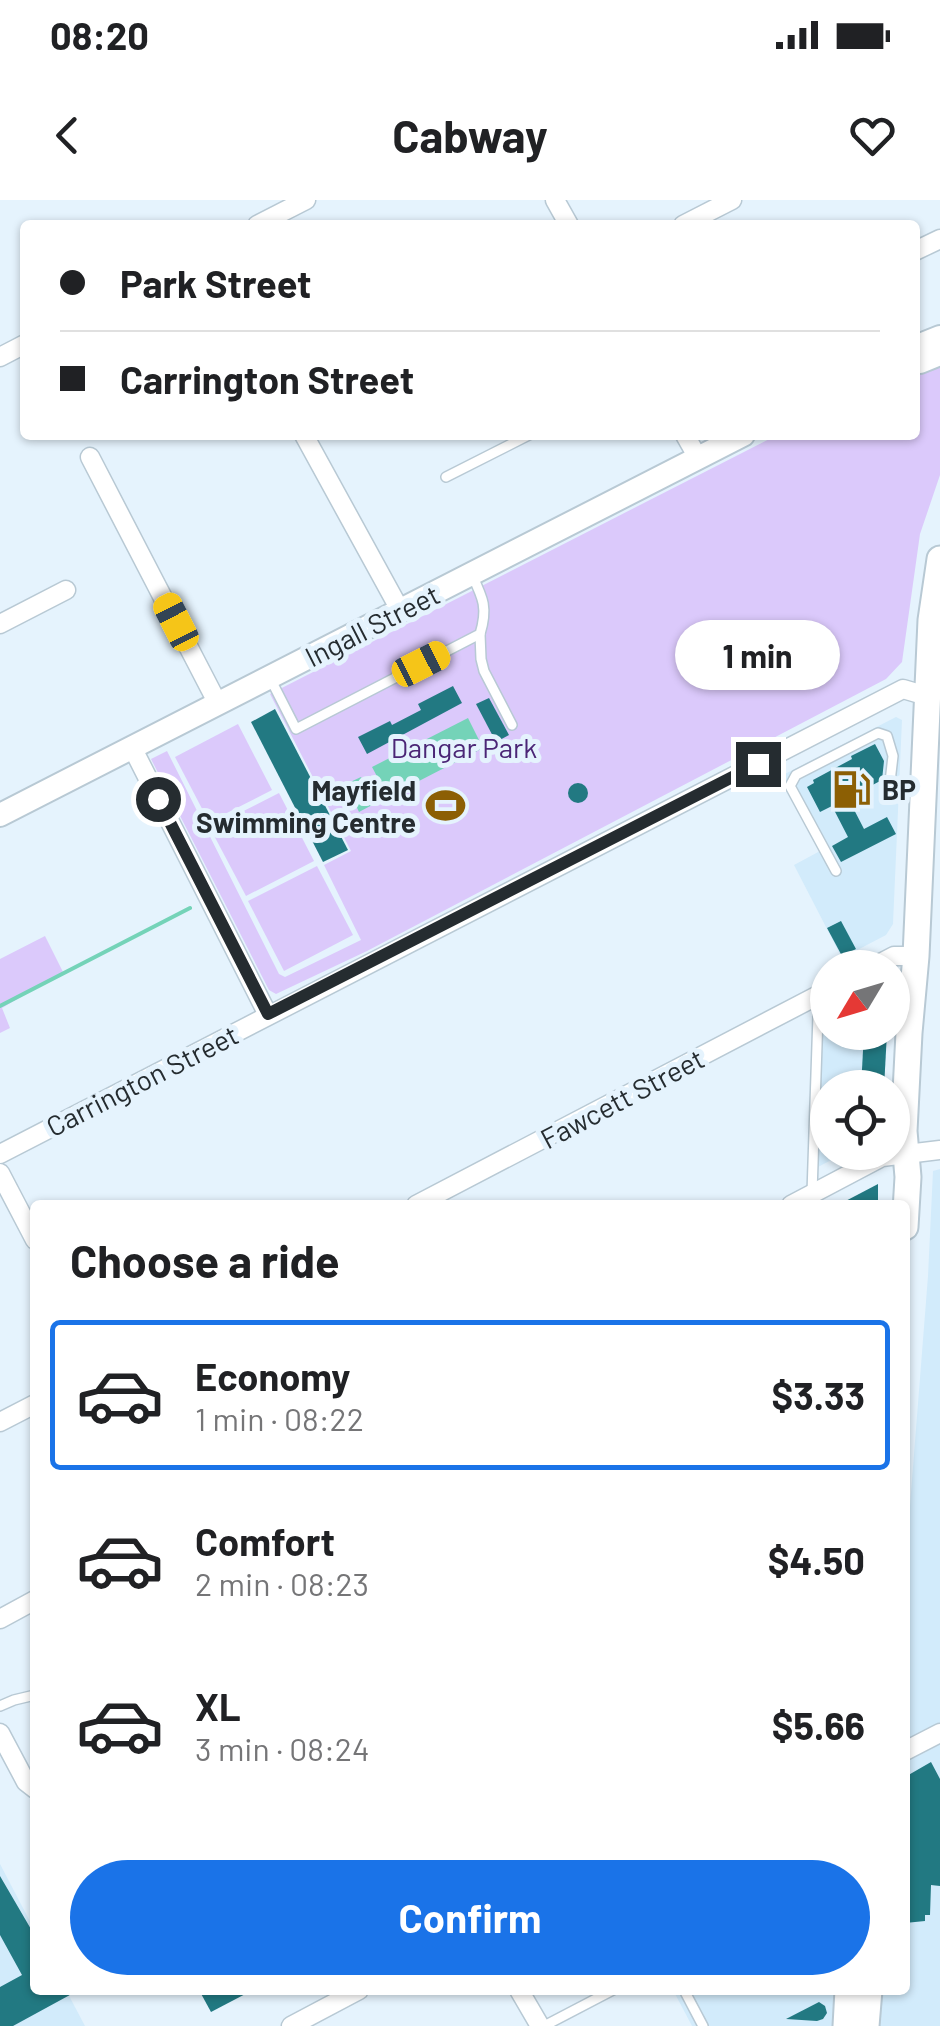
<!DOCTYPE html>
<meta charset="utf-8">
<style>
:root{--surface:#fff;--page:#f6f6f6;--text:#202124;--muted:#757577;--line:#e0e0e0;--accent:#1a73e8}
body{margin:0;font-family:Barlow,sans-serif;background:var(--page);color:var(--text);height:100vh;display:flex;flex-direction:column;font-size:38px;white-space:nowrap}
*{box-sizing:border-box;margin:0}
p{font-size:32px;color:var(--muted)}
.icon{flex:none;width:55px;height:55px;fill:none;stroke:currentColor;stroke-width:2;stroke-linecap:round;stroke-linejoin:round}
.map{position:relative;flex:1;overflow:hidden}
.panel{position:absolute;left:30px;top:1000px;width:880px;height:795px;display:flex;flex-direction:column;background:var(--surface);border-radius:10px;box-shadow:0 2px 8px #0004}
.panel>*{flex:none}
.guide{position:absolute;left:20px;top:20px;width:900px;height:220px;border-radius:10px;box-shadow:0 2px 8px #0004;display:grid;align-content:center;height:220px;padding:0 40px;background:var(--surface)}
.needle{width:65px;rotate:232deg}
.buttons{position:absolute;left:810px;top:750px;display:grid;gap:20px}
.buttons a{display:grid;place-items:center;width:100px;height:100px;border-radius:50%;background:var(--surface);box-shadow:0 2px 8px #0004;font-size:50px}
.end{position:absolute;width:45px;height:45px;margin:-22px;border:12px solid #252c30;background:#fff;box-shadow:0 0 0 5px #fff}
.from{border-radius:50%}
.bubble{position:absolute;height:70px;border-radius:35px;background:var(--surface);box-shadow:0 2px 8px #0004;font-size:32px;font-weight:700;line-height:70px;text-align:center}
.car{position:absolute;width:30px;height:60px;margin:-30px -15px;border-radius:12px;box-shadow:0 0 8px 2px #0007;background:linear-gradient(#f5c518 24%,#345 0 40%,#f5c518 0 76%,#345 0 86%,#f5c518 0)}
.guide b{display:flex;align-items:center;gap:35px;height:95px;font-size:38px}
.guide b+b{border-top:2px solid var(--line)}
.guide i{width:25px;height:25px;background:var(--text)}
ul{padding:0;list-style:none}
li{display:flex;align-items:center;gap:30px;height:150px;margin:0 20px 15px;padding:0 20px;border:5px solid transparent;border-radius:10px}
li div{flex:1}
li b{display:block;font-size:38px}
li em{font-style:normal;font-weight:700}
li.selected{border-color:var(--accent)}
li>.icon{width:90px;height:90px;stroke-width:1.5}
h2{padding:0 40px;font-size:45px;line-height:120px}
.primary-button{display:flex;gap:20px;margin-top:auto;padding:20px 40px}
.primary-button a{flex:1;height:115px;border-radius:60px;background:var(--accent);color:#fff;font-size:40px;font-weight:700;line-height:115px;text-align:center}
.status{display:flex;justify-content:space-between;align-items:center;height:70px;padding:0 50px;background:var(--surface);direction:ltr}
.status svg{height:28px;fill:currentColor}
header{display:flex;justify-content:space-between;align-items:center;height:130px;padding:0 40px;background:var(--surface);font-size:45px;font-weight:700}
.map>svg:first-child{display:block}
</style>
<div class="status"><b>08:20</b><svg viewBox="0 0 49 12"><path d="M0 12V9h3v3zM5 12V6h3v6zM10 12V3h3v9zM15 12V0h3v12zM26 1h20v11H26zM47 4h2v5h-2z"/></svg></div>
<header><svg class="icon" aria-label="back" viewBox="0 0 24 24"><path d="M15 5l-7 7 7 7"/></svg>Cabway<svg class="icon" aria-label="heart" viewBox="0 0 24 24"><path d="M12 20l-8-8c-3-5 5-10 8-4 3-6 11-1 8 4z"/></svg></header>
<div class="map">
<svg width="940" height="1826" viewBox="0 0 940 1826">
<rect width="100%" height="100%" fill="#e5f3fd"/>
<g fill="#d2ebfb">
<path d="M 896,517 L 902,520 L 893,724 L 886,735 L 842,758 L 794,665 L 820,651 L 781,576 Z"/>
<path d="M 827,813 L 828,832 L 887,833 L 884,887 L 828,888 L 828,952 L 845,953 L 816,968 L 824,815 Z"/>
<path d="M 940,969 L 940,1826 L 692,1826 L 673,1790 L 905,1790 L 905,1369 L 928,1076 L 933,971 Z"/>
<path d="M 0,1664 L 35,1731 L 35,1790 L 66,1790 L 85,1826 L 0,1826 Z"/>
</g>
<g fill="#dbc9fb">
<path d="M 940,165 L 940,275 L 920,334 L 902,462 L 886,479 L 367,751 L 276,794 L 269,790 L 151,559 L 167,551 L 279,774 L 285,777 L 361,740 L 324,665 L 351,651 L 270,494 L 777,235 L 915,235 L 915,174 Z"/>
<path d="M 238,524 L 272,590 L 209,622 L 175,557 Z"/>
<path d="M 279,593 L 314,661 L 246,696 L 210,628 Z"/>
<path d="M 317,666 L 353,735 L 284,771 L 248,701 Z"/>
<path d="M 45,736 L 63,772 L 2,808 L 10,828 L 0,833 L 0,759 Z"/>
</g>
<g fill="#74d3b8">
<path d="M 468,518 L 483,548 L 388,597 L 372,567 Z"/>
<path d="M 361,577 L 374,604 L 359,612 L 346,584 Z"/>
</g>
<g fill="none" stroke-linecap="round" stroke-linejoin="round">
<path stroke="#74d3b8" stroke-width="4" d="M 0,806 L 190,708"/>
</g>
<g fill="#227982">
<path d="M 803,435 L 819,438 L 812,474 L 796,471 Z"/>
<path d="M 453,486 L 462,503 L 367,554 L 358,537 L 390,521 L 392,525 L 421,510 L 418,504 Z"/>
<path d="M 489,498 L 509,535 L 496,542 L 476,504 Z"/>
<path d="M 275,509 L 348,650 L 323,662 L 251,522 Z"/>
<path d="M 875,544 L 884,561 L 882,580 L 848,598 L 864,629 L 887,617 L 896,634 L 841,662 L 832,646 L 848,637 L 832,606 L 820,612 L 807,587 L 814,583 L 813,580 L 852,559 L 851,556 Z"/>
<circle cx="578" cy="593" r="10"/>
<path d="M 841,721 L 856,749 L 842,756 L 827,728 Z"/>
<path d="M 864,832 L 887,832 L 884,888 L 861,888 Z"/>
<path d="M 878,984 L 878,1005 L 838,1005 Z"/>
<path d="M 931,1562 L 940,1579 L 940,1686 L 931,1685 L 930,1715 L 925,1715 L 925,1721 L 905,1723 L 905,1577 Z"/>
<path d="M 0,1676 L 35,1736 L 35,1790 L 79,1790 L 13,1826 L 0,1826 L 0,1787 L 22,1775 L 0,1735 Z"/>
<path d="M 199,1790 L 253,1790 L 211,1812 Z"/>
<path d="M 819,1802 L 825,1806 L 827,1813 L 823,1819 L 817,1821 L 786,1819 Z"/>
</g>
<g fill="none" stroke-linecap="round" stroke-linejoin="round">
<defs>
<g id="service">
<path d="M 446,277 L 529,235"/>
<path d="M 480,434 L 481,459 L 484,471 L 512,525"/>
<path d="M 271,480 L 296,529 L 476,436 L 480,434 C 488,408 483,398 472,375"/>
<path d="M 836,671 L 790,586 L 796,575 L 878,533 L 887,536 L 893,556 L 888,599"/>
<path d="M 812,993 L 818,815"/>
<path d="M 0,1506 L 14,1500 L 35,1495"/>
<path d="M 684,1790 L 703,1826"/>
<path d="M 544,1826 L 613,1790"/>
</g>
<g id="minor">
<path d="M 555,0 L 569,25"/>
<path d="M 257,25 L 306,0"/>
<path d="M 683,25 L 732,0"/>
<path d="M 915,51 L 940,39"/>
<path d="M 0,157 L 25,144"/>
<path d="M 304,235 L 400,410"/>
<path d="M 685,235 L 698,258"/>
<path d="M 90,257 L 218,504"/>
<path d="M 0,424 L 66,390"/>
<path d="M 132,547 L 268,815"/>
<path d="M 871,768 L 894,756 L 916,756"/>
<path d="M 0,954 L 903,489 L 927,496"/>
<path d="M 0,973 L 35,1040"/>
<path d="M 416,1005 L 828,790"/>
<path d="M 791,1005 L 882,957 L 940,950"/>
<path d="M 0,1222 L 35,1204"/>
<path d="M 0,1419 L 35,1400"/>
<path d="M 0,1533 L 26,1582 L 35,1589"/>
<path d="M 905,1551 L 940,1533"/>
<path d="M 519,1790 L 540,1826"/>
<path d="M 291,1826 L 359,1790"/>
</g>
<g id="secondary">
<path d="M 915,147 L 940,137"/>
<path d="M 915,161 L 920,162 L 940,154"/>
<path d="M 0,615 L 743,235"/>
</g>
<g id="primary">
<path d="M 905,1027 L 908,977 L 904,931 L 909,833 L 916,756 L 931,420 L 940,359"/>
<path d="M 846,1826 L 848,1790"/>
<path d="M 866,1826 L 869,1790"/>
</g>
</defs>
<use href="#service" stroke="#b8c9d4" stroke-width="12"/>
<use href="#minor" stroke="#b8c9d4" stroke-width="21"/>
<use href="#secondary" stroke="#b8c9d4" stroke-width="26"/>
<use href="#primary" stroke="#b8c9d4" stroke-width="29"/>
<use href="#service" stroke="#fff" stroke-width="9"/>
<use href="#minor" stroke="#fff" stroke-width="18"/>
<use href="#secondary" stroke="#fff" stroke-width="22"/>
<use href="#primary" stroke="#fff" stroke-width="25"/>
</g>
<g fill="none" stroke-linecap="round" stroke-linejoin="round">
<path stroke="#252c30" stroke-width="12" d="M 158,599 L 268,814 L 758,564"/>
</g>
<defs>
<symbol id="fuel-bare" viewBox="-9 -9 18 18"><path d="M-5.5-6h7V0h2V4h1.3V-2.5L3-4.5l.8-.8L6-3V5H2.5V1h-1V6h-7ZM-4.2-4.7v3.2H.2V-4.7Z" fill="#8c5f04" stroke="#e5f3fd" stroke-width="2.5" paint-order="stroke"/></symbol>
<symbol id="stadium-bare" viewBox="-9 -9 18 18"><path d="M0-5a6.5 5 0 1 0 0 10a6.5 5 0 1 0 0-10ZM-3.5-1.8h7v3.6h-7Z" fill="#8c5f04" stroke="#e5f3fd" stroke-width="2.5" paint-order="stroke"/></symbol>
</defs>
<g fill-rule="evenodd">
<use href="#fuel-bare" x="824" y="562" width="55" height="55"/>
<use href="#stadium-bare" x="418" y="578" width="55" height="55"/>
</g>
<g text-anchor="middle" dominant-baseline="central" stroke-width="10" stroke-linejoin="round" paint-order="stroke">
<g font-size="28" fill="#252c30" stroke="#e5f3fd">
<text transform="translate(372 425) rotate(-27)">Ingall Street</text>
<text transform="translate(142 880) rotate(-27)">Carrington Street</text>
<text transform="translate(622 898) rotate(-28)">Fawcett Street</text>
</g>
<g font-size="28" fill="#4b2676" stroke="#e5f3fd">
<text x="464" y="547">Dangar Park</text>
</g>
<g font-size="28" font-weight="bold" fill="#252c30" stroke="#e5f3fd" text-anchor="start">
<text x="882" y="589">BP</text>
<text x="416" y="590" text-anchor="end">Mayfield<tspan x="416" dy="32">Swimming Centre</tspan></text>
</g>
</g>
</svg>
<div class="buttons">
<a><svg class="needle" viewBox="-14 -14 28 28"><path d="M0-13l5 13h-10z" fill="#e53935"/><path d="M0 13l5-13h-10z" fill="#757577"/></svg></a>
<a><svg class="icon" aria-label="locate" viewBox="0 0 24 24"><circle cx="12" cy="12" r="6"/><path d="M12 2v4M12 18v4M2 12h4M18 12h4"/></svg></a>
</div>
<i class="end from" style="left:158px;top:599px"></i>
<i class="end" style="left:758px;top:564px"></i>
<div class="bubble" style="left:675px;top:420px;width:165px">1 min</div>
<i class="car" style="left:176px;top:422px;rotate:333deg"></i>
<i class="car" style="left:421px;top:464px;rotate:63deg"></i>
<div class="guide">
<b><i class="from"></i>Park Street</b>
<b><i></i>Carrington Street</b>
</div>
<section class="panel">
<h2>Choose a ride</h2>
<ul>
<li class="selected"><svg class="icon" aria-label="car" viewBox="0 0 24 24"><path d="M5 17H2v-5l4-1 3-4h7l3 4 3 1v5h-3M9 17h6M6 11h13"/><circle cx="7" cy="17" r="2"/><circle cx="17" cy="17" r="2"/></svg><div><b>Economy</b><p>1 min · 08:22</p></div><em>$3.33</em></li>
<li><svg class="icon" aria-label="car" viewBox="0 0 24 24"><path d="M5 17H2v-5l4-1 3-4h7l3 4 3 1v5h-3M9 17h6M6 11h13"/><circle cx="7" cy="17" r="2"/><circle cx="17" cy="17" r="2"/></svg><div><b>Comfort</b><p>2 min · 08:23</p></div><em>$4.50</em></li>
<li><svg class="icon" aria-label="car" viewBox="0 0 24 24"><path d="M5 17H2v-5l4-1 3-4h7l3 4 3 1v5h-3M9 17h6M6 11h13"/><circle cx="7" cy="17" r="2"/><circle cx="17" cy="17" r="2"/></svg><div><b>XL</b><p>3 min · 08:24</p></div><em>$5.66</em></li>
</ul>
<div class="primary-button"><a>Confirm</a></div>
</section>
</div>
